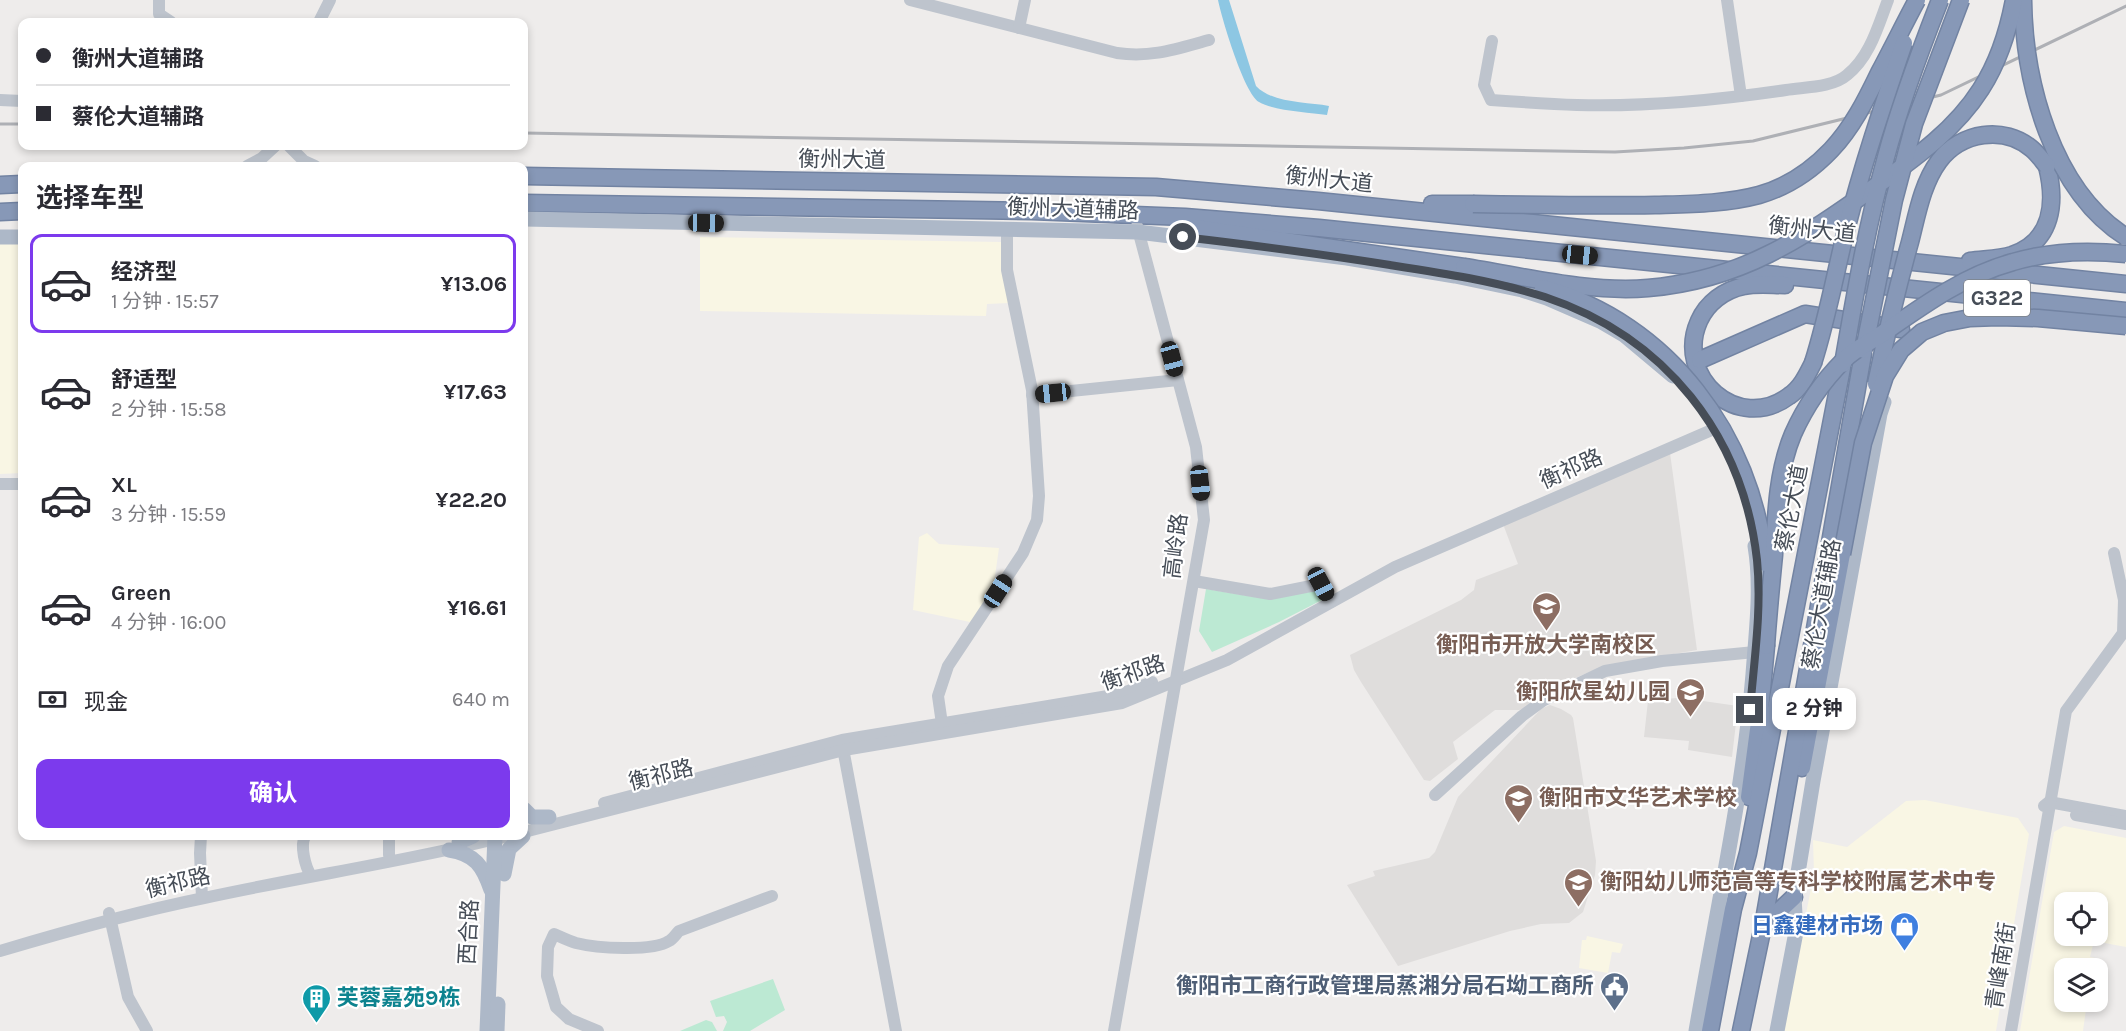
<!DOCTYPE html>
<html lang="zh">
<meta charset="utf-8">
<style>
:root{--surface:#fff;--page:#f2f2f3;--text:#2b2b33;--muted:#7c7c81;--line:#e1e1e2;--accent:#7c3aed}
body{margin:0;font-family:Karla,"Noto Sans SC",sans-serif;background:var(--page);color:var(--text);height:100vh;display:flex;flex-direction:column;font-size:22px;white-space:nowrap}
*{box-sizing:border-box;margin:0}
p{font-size:20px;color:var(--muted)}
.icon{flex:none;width:33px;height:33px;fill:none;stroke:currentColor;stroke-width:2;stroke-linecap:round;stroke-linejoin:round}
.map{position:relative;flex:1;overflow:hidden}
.side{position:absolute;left:18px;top:162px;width:510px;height:678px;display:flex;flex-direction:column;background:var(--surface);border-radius:12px;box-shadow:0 3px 9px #0003}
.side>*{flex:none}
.hud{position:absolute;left:18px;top:18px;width:510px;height:132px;border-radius:12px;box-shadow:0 3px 9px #0003;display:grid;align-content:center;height:132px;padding:0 18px;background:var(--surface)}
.controls{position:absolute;left:2054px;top:892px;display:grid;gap:12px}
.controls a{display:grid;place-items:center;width:54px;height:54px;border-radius:12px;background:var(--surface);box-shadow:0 3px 9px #0003;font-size:30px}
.end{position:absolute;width:27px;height:27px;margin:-14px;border:8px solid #464d57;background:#fff;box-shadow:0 0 0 3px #fff}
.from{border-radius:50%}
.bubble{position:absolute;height:42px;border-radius:12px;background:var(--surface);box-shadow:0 3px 9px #0003;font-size:20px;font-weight:700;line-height:42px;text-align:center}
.car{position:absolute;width:18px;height:36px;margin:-18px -9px;border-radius:8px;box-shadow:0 0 4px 2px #0007;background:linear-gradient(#222 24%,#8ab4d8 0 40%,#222 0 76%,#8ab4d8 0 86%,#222 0)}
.hud b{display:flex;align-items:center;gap:21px;height:57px;font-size:22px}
.hud b+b{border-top:2px solid var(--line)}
.hud i{width:15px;height:15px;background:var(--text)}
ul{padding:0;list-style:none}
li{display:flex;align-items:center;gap:18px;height:99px;margin:0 12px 9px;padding:0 6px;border:3px solid transparent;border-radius:12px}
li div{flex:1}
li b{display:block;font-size:22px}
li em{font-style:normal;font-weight:700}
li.current{border-color:var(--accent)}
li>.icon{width:54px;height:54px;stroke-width:1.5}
h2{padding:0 18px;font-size:27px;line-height:72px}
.pay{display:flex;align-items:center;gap:15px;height:66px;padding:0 18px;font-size:22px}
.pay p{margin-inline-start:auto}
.action{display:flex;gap:12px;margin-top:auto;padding:12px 18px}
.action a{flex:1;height:69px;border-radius:12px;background:var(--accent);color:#fff;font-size:24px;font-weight:700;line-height:69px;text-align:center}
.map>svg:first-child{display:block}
</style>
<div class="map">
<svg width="2126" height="1031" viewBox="0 0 2126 1031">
<rect width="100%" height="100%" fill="#eeeceb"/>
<g fill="#f9f6e4" fill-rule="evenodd">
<path d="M 700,237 L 1001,242 L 1009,303 L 987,304 L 986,316 L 700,311 Z"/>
<path d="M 22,242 L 22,473 L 0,474 L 0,243 Z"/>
<path d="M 927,533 L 939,544 L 999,548 L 994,583 L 978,613 L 970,622 L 913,610 L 919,537 Z"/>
<path d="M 1925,800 L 2018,818 L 2029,834 L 1996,1031 L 1783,1031 L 1814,873 L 1813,840 L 1847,847 L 1906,801 Z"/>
<path d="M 2064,826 L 2126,838 L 2126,947 L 2094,941 L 2090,957 L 2095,958 L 2093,969 L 2064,969 L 2064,1002 L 2087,1002 L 2083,1031 L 2020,1031 L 2054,832 ZM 2064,903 L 2097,903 L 2097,936 L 2064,936 Z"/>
<path d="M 1587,936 L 1623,944 L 1620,953 L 1612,952 L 1608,973 L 1579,968 L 1582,940 L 1586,940 Z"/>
</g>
<g fill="#dfdddc">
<path d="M 1670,453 L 1697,650 L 1604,666 L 1556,686 L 1527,708 L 1519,710 L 1495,710 L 1453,742 L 1458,759 L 1430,781 L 1424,780 L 1361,682 L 1354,670 L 1350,655 L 1461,600 L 1474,590 L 1476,580 L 1518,564 L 1503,524 Z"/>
<path d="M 1695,696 L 1696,700 L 1738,706 L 1732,757 L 1688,750 L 1689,741 L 1644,737 L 1648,701 Z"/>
<path d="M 1550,705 L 1561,709 L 1571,715 L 1573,718 L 1596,861 L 1595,875 L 1583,912 L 1569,923 L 1541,924 L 1510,931 L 1398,966 L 1347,885 L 1375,876 L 1373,871 L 1429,858 L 1435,852 L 1458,797 L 1541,709 Z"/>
</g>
<g fill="#bce9d3">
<path d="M 1206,589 L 1267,599 L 1317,590 L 1322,600 L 1279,622 L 1212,652 L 1199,631 Z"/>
<path d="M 773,979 L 785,1010 L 750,1031 L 723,1031 L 727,1022 L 724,1016 L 716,1017 L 710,1001 Z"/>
<path d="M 706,1020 L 712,1022 L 717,1031 L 680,1031 Z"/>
</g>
<path fill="#8dc7e3" d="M 1218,0 L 1229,0 L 1256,86 C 1272,103 1306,102 1329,106 L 1327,115 C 1308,112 1275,111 1259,102 C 1244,93 1222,19 1218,0 Z"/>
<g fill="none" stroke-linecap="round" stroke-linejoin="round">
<defs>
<g id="highway">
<path d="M 524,176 L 1156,187 L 1318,201 L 2126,284"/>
<path d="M 0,185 L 22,184"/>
<path d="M 524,203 L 1032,211 L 1185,217 L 1319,228 L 2126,311"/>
<path d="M 1432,204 L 1473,204"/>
<path d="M 0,212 L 22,211"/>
<path d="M 1196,228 L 1464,267"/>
<path d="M 1970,261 C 1984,259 1999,259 2012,255 C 2053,241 2056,202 2047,166"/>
<path d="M 1785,285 C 1772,285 1757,283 1744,286 C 1724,290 1707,303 1699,321 C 1674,377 1738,434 1789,396 C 1801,388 1807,375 1813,363"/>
<path d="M 1700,360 L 1805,314 L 1901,329"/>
<path d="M 1802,768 L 1842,554"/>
<path d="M 1749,797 L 1759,722 L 1766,646"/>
<path d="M 1763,926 L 1794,897"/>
<path d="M 1710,1031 L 1733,909 L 1748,853 L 1842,368"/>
<path d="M 1741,1031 L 1763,926 L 1863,354"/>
</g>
</defs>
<use href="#highway" stroke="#7283a2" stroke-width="19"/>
<g stroke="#bec4cd" stroke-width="12">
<path d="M 159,0 L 159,14 L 171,22"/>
<path d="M 910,0 L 1117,53 C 1151,58 1176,49 1209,40"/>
<path d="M 1727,0 L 1741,96"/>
<path d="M 319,22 L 330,0"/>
<path d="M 1019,28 L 1025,0"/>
<path d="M 1492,41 L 1484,85 L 1491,100 C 1520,102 1549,104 1577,105 C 1646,107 1718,100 1786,90 C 1804,87 1832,88 1847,75 C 1870,57 1878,26 1888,0"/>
<path d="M 0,100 L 22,101"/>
<path d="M 289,146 L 304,161 L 315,166"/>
<path d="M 247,166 L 262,158 L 275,146"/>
<path d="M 1032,395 L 1178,380"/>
<path d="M 0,484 L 22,484"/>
<path d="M 1194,581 L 1270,594 L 1321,584 L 1331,602"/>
<path d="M 942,724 L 938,696 L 948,666 L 1023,553 L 1037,520 L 1039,496 L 1032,390 L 1007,270 L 1007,229"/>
<path d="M 842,743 L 896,1031"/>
<path d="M 1435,795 L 1522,716 L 1544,700 L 1605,671 L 1662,661 L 1755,652"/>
<path d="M 604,803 L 842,740 L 1120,694 L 1152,682"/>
<path d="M 2044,806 L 2049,802 L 2126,816"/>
<path d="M 2076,815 L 2126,824"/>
<path d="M 524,832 L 844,750 L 1122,703 L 1227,660 L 1395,567 L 1714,429"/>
<path d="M 201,836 L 200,853 L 202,898"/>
<path d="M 305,836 C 300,846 305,866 311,876"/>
<path d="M 389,855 L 389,836"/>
<path d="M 109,913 L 128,997 L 147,1031"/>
<path d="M 0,951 C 67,931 135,912 204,898 C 305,876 408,861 508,836"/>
<path d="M 598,1031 L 569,1019 L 556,1007 L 547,976 L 548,947 L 554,934 C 561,937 569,941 576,943 C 596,948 652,952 669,941 C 673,939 676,934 679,931 L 772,896"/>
<path d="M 1114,1031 L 1204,520 L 1196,447 L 1137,226"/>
<path d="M 2011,1031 L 2066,711 L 2123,633 L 2124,600 L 2114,553"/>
</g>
<g stroke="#adb8c8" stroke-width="15">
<path d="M 524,219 L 1138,232 L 1347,258 L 1455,276 L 1522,290 L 1547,298 L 1600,321 L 1624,335 L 1673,376"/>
<path d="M 0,237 L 22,237"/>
<path d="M 524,809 L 532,817 L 549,817"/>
<path d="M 459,842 L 473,836"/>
<path d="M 449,850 C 475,854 483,866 491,890"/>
<path d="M 504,874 L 509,849 L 523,836"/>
<path d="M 487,1031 L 495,836"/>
<path d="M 497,1031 L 498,1004"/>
<path d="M 1696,1031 C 1716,913 1743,794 1753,674 C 1756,632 1762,588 1755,546"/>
<path d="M 1777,1031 L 1796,932 L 1794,897 L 1813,781 L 1880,414 L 1884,402"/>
</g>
<use href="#highway" stroke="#8798b7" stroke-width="16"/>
<g stroke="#aeb0b5" stroke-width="3">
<path d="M 0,124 L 22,124"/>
<path d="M 524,133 L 1615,152 L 1684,148 L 1753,141 L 1941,95 L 2126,6"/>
</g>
<defs>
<g id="highway-bridge">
<path d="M 2023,0 C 2024,82 2052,190 2126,237"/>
<path d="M 1473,204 C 1534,205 1594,206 1655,205 C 1690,204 1725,204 1759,195 C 1787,187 1811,171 1831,150 C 1852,128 1866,100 1879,73 C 1892,49 1904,24 1917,0"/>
<path d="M 1464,267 C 1523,276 1588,293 1648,288 C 1742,280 1801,239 1876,186 C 1915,158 1955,130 1981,89 C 1999,61 2008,32 2014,0"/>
<path d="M 1543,288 C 1669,323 1752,436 1765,563"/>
<path d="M 1864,350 L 1894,200 L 1914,124 L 1961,0"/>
<path d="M 1813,363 C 1827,319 1835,275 1846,230 C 1862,167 1883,105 1904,43"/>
<path d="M 1843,364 C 1855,294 1867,225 1886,157 C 1900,104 1920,51 1940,0"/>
<path d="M 1876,384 C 1886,336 1897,289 1910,242 C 1917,215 1922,184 1939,161 C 1961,132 2004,125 2032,149 C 2038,154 2042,160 2047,166"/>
<path d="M 1842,554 L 1863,443 L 1885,376 L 1901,350 L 1922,332 L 1944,323 L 1970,318 L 1998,317 L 2038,318 L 2126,326"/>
<path d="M 1766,646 C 1768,616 1771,586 1774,555 C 1776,515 1777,472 1793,434 C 1805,407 1823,381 1844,360 C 1855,349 1870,342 1882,334 C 1922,306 1965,275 2013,262 C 2050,251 2088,250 2126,254"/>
</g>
</defs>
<use href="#highway-bridge" stroke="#7283a2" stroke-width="19" stroke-linecap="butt"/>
<use href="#highway-bridge" stroke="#8798b7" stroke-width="16"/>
</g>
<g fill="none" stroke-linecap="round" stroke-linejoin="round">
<path stroke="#464d57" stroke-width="8" d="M 1183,237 C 1252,245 1321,254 1390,265 C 1442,273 1495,281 1545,297 C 1665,337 1743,435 1757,560 C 1762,609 1754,661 1750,710"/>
</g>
<defs>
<symbol id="university-pin" viewBox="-11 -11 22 30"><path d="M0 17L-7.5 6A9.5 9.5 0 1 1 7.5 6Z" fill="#8d6e63" stroke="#fff"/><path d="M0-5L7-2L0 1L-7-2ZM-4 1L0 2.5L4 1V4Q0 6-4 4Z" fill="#fff"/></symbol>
<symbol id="school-pin" viewBox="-11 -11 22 30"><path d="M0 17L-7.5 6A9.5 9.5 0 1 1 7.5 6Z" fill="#8d6e63" stroke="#fff"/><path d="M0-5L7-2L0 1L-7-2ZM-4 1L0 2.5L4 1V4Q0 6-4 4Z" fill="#fff"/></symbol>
<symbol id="shop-pin" viewBox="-11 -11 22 30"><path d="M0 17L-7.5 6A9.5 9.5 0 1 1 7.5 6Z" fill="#3f7fe0" stroke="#fff"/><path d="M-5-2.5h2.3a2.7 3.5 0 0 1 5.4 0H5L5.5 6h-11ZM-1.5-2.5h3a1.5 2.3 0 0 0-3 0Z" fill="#fff"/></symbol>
<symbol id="civic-pin" viewBox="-11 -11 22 30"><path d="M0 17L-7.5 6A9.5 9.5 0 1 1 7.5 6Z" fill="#5c6f8a" stroke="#fff"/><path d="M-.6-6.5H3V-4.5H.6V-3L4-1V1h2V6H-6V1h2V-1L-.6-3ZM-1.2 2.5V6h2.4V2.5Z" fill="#fff"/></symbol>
<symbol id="building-pin" viewBox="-11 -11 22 30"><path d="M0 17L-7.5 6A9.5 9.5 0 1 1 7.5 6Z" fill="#0f9aa8" stroke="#fff"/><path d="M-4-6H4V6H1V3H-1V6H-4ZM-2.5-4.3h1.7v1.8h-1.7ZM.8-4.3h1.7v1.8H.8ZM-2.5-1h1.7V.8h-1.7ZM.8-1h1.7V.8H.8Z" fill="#fff"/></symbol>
</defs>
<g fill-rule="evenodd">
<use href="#university-pin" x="1530" y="590" width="33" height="45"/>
<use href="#school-pin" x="1674" y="676" width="33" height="45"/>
<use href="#school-pin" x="1502" y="782" width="33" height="45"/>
<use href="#school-pin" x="1562" y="866" width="33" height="45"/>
<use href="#shop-pin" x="1888" y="910" width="33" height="45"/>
<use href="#civic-pin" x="1598" y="970" width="33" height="45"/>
<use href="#building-pin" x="300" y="982" width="33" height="45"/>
</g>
<g text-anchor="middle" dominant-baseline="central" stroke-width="4.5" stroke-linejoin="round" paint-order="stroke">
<rect fill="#fff" stroke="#7e8289" stroke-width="1.5" x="1964" y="280" width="66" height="36" rx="4.5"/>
<g font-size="21" font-weight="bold" fill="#464d57">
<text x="1997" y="298">G322</text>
</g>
<g font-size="22" fill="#464d57" stroke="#fff">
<text transform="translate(842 160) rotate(1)">衡州大道</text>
<text transform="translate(1329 180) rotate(6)">衡州大道</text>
<text transform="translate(1073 209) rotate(2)">衡州大道辅路</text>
<text transform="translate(1812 230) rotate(6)">衡州大道</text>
<text transform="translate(1571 469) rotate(-24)">衡祁路</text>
<text transform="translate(1792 508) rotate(-79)">蔡伦大道</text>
<text transform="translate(1176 546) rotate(-83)">高岭路</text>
<text transform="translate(1822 604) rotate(-80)">蔡伦大道辅路</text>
<text transform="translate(1133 673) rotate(-19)">衡祁路</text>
<text transform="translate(661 775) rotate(-14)">衡祁路</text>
<text transform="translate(178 883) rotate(-13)">衡祁路</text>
<text transform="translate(469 932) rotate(-87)">西合路</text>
<text transform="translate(2001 966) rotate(-81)">青峰南街</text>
</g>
<g font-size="22" font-weight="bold" fill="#785e54" stroke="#fff" text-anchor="start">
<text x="1546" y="645" text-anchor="middle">衡阳市开放大学南校区</text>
<text x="1670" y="692" text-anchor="end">衡阳欣星幼儿园</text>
<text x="1539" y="798">衡阳市文华艺术学校</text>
<text x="1600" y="882">衡阳幼儿师范高等专科学校附属艺术中专</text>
</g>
<g font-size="22" font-weight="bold" fill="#366cbe" stroke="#fff" text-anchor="end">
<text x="1883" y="926">日鑫建材市场</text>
</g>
<g font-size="22" font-weight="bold" fill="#4e5e75" stroke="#fff" text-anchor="end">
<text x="1594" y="986">衡阳市工商行政管理局蒸湘分局石坳工商所</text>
</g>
<g font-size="22" font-weight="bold" fill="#0d838f" stroke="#fff" text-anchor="start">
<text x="337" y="998">芙蓉嘉苑9栋</text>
</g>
</g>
</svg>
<div class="controls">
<a><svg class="icon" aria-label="locate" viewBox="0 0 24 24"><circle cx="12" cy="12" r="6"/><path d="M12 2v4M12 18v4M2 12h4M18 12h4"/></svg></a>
<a><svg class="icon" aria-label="layers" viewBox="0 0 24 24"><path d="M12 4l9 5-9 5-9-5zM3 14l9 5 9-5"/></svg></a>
</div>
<i class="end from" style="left:1183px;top:237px"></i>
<i class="end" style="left:1750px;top:710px"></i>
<div class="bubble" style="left:1772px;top:688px;width:84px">2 分钟</div>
<i class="car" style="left:706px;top:223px;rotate:91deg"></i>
<i class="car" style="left:1580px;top:255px;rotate:96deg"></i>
<i class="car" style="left:1172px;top:359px;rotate:165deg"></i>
<i class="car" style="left:1053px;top:393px;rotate:264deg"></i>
<i class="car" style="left:1200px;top:483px;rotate:174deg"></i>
<i class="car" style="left:1321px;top:584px;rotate:152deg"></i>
<i class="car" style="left:998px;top:591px;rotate:33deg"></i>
<div class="hud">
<b><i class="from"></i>衡州大道辅路</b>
<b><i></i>蔡伦大道辅路</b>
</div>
<section class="side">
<h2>选择车型</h2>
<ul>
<li class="current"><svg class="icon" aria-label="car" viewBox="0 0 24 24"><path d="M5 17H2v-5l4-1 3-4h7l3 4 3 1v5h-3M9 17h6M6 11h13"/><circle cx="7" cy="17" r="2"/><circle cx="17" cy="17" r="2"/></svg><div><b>经济型</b><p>1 分钟 · 15:57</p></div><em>¥13.06</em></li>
<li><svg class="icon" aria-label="car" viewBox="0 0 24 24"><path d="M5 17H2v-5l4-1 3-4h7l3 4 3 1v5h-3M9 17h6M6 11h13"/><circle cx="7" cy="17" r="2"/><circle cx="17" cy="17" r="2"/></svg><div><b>舒适型</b><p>2 分钟 · 15:58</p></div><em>¥17.63</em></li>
<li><svg class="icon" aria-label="car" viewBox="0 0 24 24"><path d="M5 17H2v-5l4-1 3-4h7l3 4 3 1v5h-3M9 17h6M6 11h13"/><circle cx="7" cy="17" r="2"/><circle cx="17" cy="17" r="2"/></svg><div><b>XL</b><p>3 分钟 · 15:59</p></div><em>¥22.20</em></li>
<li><svg class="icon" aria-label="car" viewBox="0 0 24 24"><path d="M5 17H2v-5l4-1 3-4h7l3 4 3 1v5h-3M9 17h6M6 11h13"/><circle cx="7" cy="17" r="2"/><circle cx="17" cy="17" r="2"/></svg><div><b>Green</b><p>4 分钟 · 16:00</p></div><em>¥16.61</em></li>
</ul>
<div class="pay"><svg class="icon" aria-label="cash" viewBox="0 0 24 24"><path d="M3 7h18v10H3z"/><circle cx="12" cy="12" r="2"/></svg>现金<p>640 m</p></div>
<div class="action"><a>确认</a></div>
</section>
</div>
